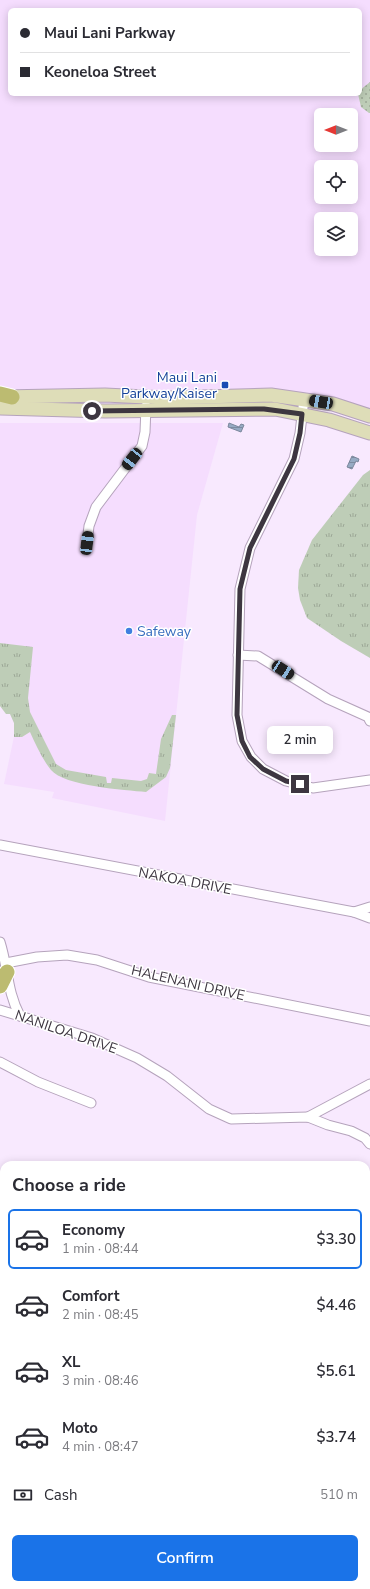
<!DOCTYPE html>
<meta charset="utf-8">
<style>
:root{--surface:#fff;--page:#f7f7f7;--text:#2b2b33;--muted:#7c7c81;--line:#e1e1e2;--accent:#1a73e8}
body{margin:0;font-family:"Nunito Sans",sans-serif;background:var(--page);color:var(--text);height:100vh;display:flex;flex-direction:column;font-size:15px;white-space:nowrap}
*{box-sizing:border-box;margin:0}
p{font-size:13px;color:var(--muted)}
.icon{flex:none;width:22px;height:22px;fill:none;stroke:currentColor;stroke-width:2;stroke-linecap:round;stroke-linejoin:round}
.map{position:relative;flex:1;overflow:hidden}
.panel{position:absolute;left:0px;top:1161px;width:370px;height:428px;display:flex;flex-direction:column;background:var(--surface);border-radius:12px 12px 0 0;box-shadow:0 2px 10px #0003}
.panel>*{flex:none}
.top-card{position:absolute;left:8px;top:8px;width:354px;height:88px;border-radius:6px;box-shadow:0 2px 10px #0003;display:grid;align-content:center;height:88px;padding:0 12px;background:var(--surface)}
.needle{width:26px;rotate:270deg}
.buttons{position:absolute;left:314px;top:108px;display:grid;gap:8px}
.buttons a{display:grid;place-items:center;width:44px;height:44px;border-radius:6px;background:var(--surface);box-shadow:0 2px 10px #0003;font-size:20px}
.end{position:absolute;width:18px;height:18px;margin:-9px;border:5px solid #3d3640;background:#fff;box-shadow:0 0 0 2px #fff}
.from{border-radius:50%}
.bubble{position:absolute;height:28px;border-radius:6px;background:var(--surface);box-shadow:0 2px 10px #0003;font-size:13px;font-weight:600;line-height:28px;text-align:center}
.car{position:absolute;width:12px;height:24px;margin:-12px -6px;border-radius:5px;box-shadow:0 0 3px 1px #0007;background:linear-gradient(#222 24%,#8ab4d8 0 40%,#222 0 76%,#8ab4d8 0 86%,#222 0)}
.top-card b{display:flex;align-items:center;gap:14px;height:38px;font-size:15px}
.top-card b+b{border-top:1px solid var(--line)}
.top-card i{width:10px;height:10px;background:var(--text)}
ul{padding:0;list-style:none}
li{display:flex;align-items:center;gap:12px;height:60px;margin:0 8px 6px;padding:0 4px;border:2px solid transparent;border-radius:6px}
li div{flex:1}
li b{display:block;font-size:15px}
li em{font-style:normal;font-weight:600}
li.current{border-color:var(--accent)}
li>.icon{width:36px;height:36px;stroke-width:1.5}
h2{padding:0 12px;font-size:18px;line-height:48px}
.pay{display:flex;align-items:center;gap:10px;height:44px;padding:0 12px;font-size:15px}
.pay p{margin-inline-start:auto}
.primary-button{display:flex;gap:8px;margin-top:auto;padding:8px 12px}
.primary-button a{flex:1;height:46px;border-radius:6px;background:var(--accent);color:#fff;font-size:16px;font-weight:600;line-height:46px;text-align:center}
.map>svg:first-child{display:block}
</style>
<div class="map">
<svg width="370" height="1589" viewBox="0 0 370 1589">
<defs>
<pattern id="grass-tufts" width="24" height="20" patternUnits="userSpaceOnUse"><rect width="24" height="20" fill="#becdb7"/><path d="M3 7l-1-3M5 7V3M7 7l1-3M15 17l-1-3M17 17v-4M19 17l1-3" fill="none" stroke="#9ca796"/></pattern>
<pattern id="park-dots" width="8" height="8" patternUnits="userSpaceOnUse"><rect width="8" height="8" fill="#becdb7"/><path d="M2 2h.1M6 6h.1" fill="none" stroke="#9ca796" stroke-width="1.8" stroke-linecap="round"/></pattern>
<pattern id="water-rules" width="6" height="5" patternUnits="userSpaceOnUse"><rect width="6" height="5" fill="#96aac3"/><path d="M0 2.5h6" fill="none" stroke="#7c8ba0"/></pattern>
</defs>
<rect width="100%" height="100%" fill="#f8e9fe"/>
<g fill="#f5ddfe" fill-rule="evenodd">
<path d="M 0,0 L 370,0 L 370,410 L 338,398 L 304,392 L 0,389 ZM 10,10 L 360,10 L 360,94 L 10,94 ZM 321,115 L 351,115 L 351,145 L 321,145 ZM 321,167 L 351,167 L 351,197 L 321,197 ZM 321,219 L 351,219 L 351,249 L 321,249 Z"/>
<path d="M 0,423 L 223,423 L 197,515 L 165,821 L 52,798 L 54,792 L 4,784 L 15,732 L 14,723 L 7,706 L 0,700 Z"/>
<path d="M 0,1204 L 4,1206 L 4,1331 L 0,1316 Z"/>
<path d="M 0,1391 L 4,1418 L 4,1585 L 38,1585 L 39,1589 L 0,1589 Z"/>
<path d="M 370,1492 L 370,1589 L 344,1589 L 345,1585 L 366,1585 L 366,1506 Z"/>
<path d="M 55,1585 L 189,1585 L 190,1589 L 56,1589 Z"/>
</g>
<g fill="url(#grass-tufts)">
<path d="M 370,470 L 370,658 L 341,641 L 307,618 L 300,600 L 298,588 L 299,570 L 312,540 L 363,475 Z"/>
<path d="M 0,643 L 33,647 L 28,698 L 30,712 L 56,764 L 66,770 L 106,777 L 107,783 L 111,783 L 112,778 L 141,781 L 147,779 L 149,773 L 156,774 L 161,739 L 172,715 L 176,715 L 170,768 L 166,777 L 146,792 C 125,790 64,786 51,770 C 42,759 36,745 30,732 L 22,737 L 14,737 L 14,723 L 10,714 L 6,714 L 0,706 Z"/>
</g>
<g fill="url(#park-dots)">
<path d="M 370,82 L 370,113 L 369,113 L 361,107 L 358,94 L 360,94 L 360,90 Z"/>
<path d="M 366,1429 L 370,1430 L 370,1492 L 366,1506 Z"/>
<path d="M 189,1585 L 345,1585 L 344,1589 L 190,1589 Z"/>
</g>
<g fill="url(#water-rules)" stroke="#7b879c">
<path d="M 229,423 L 239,427 L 241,424 L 244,425 L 241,432 L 228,427 Z"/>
<path d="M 352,456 L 359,459 L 358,462 L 356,461 L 352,469 L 347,467 Z"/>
</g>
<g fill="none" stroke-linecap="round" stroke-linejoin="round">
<path stroke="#96aac3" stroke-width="8" d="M 366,1428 L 370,1429"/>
<defs>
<g id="minor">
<path d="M 304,399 L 300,433 L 294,459 L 250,548 L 240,589 L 237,715 L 242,741 L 251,757 L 263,769 L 286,781 L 313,788 L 370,780"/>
<path d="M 87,543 L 89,526 L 96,507 L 142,446 L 145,432 L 146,406"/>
<path d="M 238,655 L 258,656 L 328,699 L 368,717 L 370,721"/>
<path d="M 0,845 L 354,912 L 370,907"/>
<path d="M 354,912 L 370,918"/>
<path d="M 0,942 C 8,967 7,992 20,1016"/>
<path d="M 6,963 L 37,957 L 67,955 L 97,960 L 149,977 L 370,1021"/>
<path d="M 0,1010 L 92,1038 L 137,1058 L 167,1076 L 209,1109 L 231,1119 L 308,1117 L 328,1125 L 351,1131 L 365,1138 L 370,1144"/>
<path d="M 0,1062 L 38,1082 L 91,1103"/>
<path d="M 308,1117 L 370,1084"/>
<path d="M 366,1391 L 370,1392"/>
<path d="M 0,1401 L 4,1409"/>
<path d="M 0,1517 L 4,1517"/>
</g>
<g id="tertiary">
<path d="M 0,1199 L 4,1200"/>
<path d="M 366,1303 L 370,1304"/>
<path d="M 189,1585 L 190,1589"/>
</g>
<g id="secondary">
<path d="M 2,397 L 105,395 L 166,398 L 271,395 L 333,404 L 370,416"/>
<path d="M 0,408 L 105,411 L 275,409 L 329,420 L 370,433"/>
</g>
<g id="primary">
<path d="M 0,394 L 12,397"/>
<path d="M 0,986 L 7,972"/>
<path d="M 0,1353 L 4,1369"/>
<path d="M 45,1585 L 46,1589"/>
</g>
</defs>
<use href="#minor" stroke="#b5a3bc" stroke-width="11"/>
<use href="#tertiary" stroke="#b5a3bc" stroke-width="14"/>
<use href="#secondary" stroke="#b5a3bc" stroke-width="15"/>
<use href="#primary" stroke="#fff" stroke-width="17"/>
<use href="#minor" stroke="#fff" stroke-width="9"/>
<use href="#tertiary" stroke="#fff" stroke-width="12"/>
<use href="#secondary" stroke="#deddb8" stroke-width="13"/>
<use href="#primary" stroke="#bcbb71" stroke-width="15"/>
</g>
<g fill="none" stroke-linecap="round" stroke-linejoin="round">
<path stroke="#3d3640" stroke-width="5" d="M 92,411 L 264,409 L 302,414 L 300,433 L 294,459 L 250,548 L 240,589 L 237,715 L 242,741 L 250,757 L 263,769 L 286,781 L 300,784"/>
</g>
<rect fill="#1a4fb4" stroke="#fff" stroke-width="1.5" x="221" y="381" width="8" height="8" rx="2"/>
<circle fill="#3f7fe0" stroke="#fff" stroke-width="1.5" cx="129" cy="631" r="4"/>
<g text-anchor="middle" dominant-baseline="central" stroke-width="3" stroke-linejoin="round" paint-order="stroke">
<g font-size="14" fill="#164399" stroke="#fff" text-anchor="end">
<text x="217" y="377">Maui Lani<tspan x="217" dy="16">Parkway/Kaiser</tspan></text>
</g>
<g font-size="14" fill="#366cbe" stroke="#fff" text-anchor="start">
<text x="137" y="631">Safeway</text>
</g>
<g font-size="14" fill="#3d3640" stroke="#fff">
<text transform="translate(185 881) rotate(11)">NAKOA DRIVE</text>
<text transform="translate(188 983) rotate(13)">HALENANI DRIVE</text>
<text transform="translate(66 1032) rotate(19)">NANILOA DRIVE</text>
</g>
</g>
</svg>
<div class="buttons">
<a><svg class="needle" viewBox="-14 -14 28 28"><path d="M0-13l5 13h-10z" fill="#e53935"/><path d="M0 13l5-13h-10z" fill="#7c7c81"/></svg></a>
<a><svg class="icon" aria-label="locate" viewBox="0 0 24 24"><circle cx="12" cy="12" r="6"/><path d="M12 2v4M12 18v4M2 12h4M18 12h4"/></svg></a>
<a><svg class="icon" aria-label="layers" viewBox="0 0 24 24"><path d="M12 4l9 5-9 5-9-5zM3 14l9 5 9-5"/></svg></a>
</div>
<i class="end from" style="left:92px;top:411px"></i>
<i class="end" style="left:300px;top:784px"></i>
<div class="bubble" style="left:267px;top:726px;width:66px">2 min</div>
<i class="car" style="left:321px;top:402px;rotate:280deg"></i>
<i class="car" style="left:132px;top:459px;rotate:218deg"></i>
<i class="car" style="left:87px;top:543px;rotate:7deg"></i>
<i class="car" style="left:283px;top:670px;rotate:123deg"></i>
<div class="top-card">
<b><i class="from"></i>Maui Lani Parkway</b>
<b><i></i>Keoneloa Street</b>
</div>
<section class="panel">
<h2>Choose a ride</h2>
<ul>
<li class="current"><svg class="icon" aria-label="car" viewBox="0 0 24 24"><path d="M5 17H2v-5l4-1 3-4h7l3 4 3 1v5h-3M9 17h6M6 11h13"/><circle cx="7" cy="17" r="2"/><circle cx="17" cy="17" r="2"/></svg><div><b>Economy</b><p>1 min · 08:44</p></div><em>$3.30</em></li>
<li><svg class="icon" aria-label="car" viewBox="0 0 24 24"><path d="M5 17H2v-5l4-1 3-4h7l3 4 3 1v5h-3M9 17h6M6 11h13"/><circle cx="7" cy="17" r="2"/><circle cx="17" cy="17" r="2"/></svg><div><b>Comfort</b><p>2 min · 08:45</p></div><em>$4.46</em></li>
<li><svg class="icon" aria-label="car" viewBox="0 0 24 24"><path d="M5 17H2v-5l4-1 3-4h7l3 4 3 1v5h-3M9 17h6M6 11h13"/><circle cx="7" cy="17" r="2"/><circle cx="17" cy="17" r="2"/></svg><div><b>XL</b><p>3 min · 08:46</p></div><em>$5.61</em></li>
<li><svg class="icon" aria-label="car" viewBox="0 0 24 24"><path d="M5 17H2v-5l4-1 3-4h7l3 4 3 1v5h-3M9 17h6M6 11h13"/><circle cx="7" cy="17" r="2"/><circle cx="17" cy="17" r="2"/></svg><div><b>Moto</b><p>4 min · 08:47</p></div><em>$3.74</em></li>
</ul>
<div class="pay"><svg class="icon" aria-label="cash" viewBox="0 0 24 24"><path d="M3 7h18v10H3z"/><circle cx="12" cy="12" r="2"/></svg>Cash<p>510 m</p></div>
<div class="primary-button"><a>Confirm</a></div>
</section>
</div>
